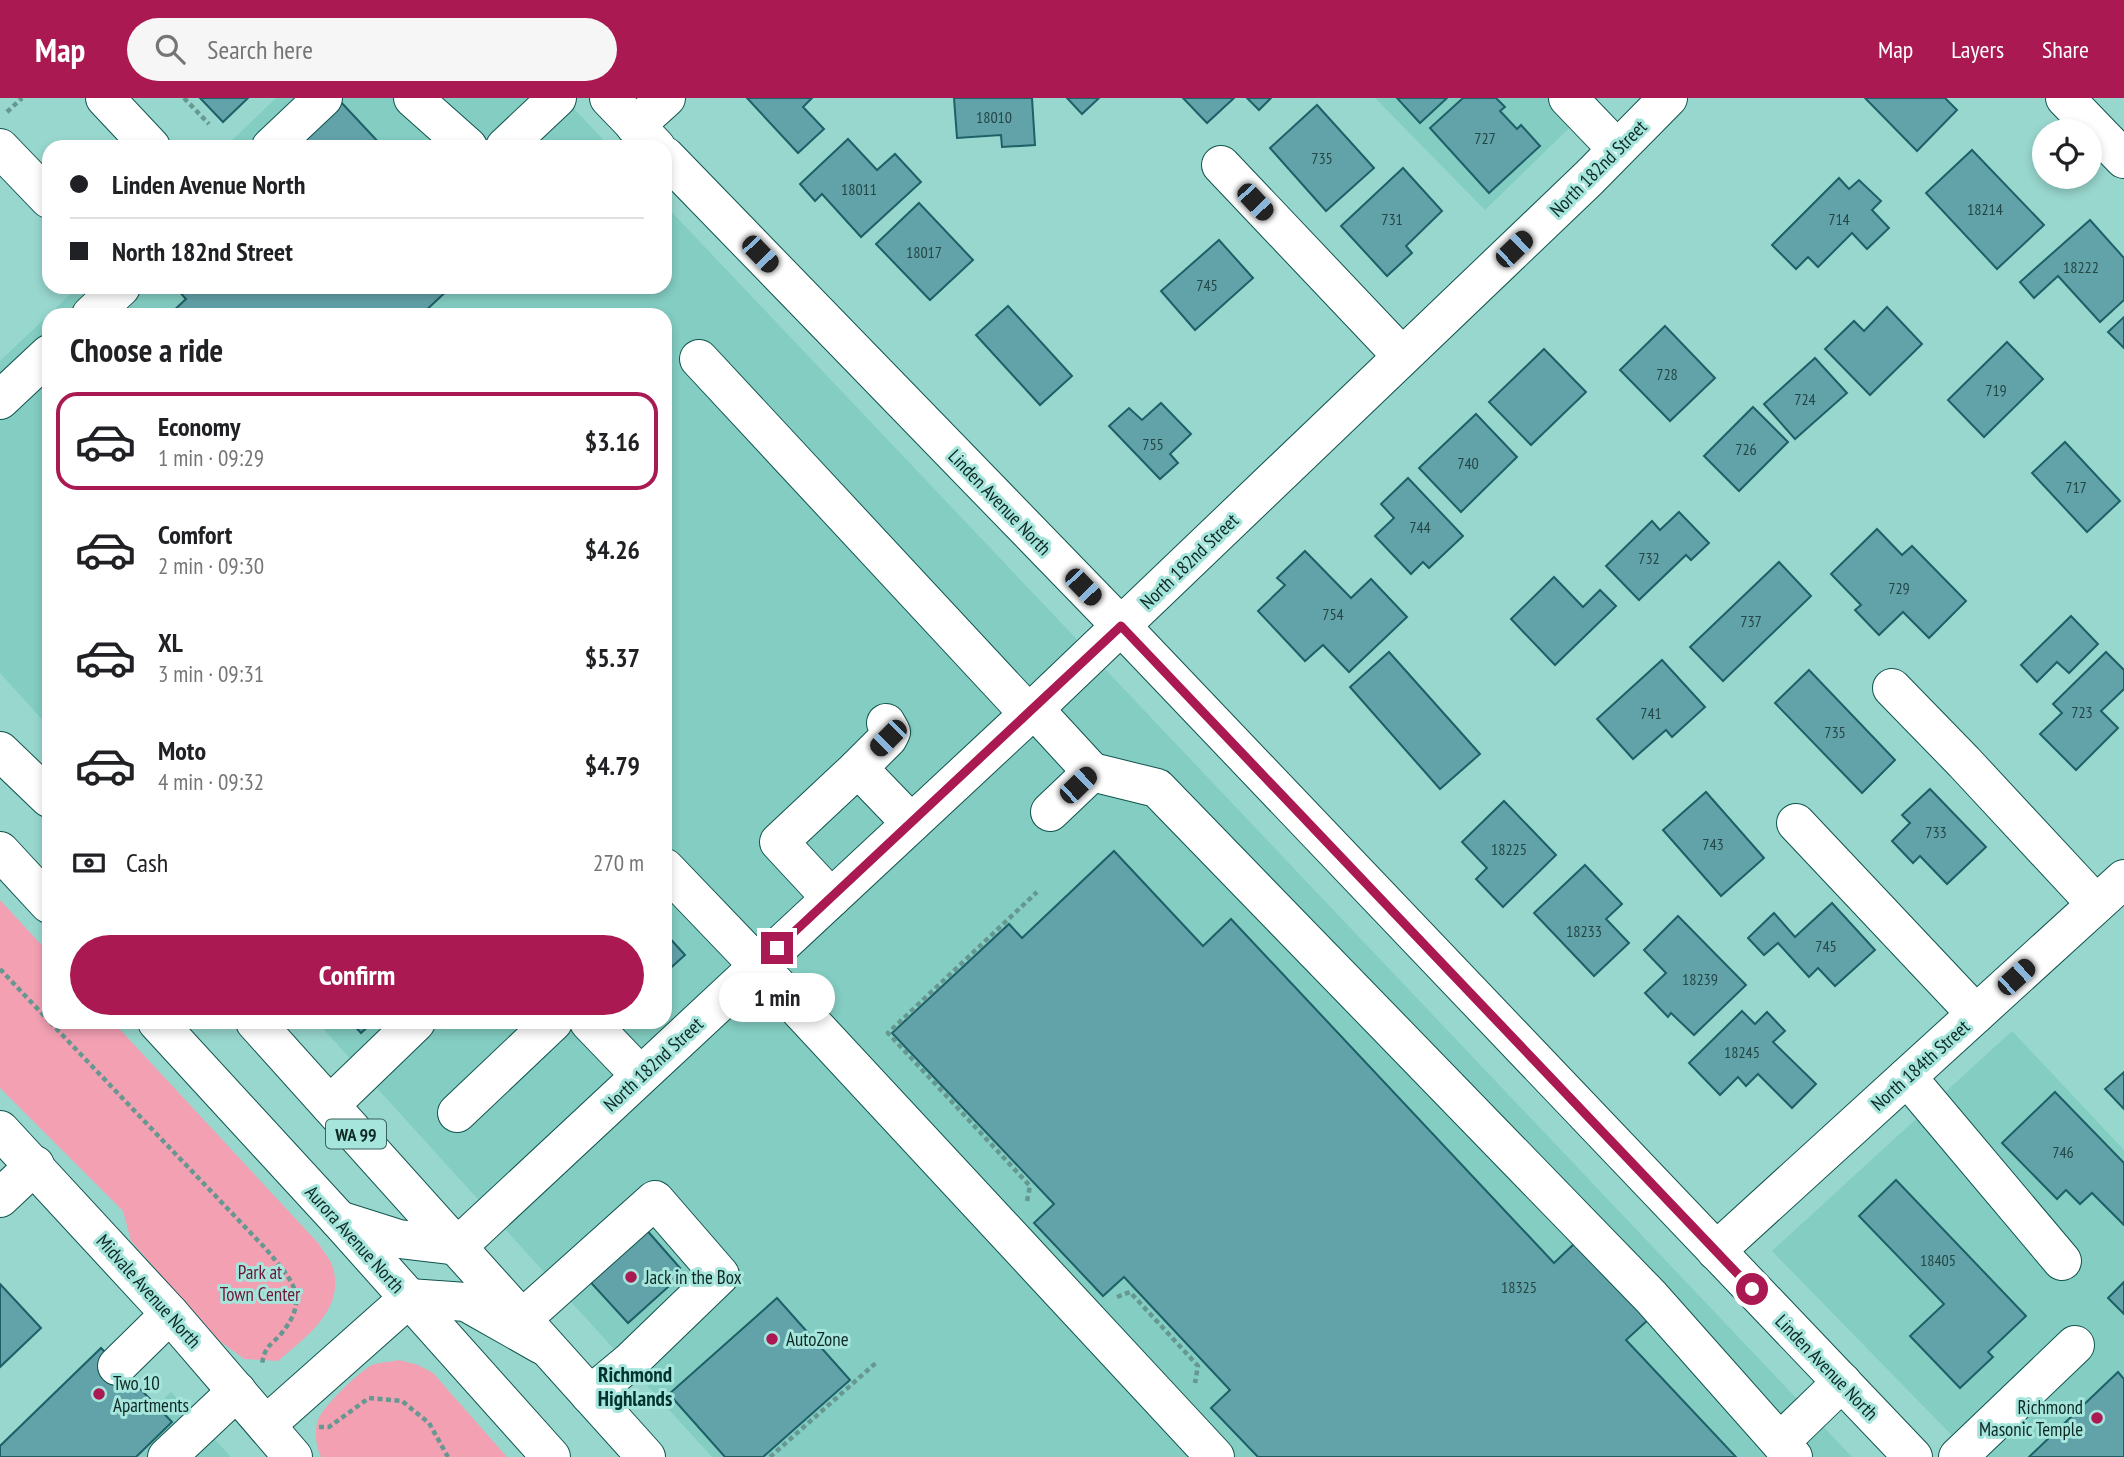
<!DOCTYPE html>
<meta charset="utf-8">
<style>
:root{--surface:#fff;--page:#f6f6f6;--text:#202124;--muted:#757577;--line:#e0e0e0;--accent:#aa1952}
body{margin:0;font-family:"PT Sans Narrow",sans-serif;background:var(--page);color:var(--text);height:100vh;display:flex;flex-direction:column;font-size:26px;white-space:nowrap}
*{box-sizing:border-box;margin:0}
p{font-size:23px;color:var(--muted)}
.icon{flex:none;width:38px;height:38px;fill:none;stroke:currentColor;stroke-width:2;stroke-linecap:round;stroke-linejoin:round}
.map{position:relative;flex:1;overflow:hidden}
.side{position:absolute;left:42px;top:210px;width:630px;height:721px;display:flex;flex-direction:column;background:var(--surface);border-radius:21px;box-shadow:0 4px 10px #0003}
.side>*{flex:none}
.top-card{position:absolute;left:42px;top:42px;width:630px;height:154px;border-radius:21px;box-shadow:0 4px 10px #0003;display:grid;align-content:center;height:154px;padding:0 28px;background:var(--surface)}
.buttons{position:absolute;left:2032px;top:21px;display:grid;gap:14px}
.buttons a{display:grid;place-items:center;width:70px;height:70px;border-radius:50%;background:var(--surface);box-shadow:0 4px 10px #0003;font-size:35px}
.end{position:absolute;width:32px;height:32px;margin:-16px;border:9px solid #aa1952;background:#fff;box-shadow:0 0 0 4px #fff}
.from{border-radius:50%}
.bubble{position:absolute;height:49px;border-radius:24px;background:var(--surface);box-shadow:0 4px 10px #0003;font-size:23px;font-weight:700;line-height:49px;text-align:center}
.car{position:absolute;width:21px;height:42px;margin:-21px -10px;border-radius:9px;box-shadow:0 0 5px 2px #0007;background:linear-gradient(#222 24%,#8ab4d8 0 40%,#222 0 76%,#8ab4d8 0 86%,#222 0)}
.top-card b{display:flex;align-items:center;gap:24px;height:66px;font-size:26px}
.top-card b+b{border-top:2px solid var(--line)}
.top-card i{width:18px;height:18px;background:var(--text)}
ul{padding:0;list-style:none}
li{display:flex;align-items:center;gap:21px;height:98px;margin:0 14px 10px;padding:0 14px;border:4px solid transparent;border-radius:21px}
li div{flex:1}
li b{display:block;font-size:26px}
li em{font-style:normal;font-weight:700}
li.on{border-color:var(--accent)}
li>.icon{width:63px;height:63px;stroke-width:1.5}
h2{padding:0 28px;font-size:32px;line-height:84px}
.pay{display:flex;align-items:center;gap:18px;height:77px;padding:0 28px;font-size:26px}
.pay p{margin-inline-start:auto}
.primary-button{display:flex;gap:14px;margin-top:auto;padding:14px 28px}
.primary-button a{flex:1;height:80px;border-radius:42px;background:var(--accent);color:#fff;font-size:28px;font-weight:700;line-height:80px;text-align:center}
header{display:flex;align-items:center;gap:42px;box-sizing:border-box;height:98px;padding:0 35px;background:var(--accent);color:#fff}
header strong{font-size:33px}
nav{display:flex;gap:38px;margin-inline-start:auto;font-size:24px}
.search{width:490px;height:63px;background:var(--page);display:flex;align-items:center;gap:18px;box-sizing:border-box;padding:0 24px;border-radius:38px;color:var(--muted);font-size:26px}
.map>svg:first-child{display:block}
</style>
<header>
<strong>Map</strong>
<div class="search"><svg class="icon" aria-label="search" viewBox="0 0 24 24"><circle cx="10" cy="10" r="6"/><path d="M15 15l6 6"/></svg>Search here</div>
<nav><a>Map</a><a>Layers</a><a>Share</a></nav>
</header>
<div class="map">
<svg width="2124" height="1359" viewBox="0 0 2124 1359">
<rect width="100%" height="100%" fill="#98d7ce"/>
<g fill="#83cdc2">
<path d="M 276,0 L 564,0 L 610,49 L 225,49 Z"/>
<path d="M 1375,0 L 1600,0 L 1485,112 Z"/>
<path d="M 665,107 L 1852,1359 L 712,1359 L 317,924 L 665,924 L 665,217 L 49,217 L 49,629 L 0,575 L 0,263 L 78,189 L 665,189 Z"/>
<path d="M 2012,933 L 2124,1052 L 2124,1359 L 1973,1359 L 1772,1153 Z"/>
<path d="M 171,1294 L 231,1359 L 102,1359 Z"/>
</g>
<g fill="#f3a0b3">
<path d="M 0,802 L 49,855 L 49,924 L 113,924 L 319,1146 C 323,1153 331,1162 333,1170 C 345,1212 306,1239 278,1263 L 244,1261 L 217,1241 L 131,1143 L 123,1113 L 0,990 Z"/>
<path d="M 399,1262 L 418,1267 L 433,1275 L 507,1359 L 321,1359 C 316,1348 314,1334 318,1322 C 323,1308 359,1274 372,1267 C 379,1264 391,1264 399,1262 Z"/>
</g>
<g fill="#62a2a9" stroke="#1d6067" stroke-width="2">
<path d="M 200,0 L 248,0 L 223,24 Z"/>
<path d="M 747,0 L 812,0 L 803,9 L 824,31 L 798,55 Z"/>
<path d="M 954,0 L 1032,0 L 1035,47 L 1002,49 L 1001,37 L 957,40 Z"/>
<path d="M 1067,0 L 1099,0 L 1082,16 Z"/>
<path d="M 1183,0 L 1234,0 L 1207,25 Z"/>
<path d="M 1247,0 L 1271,0 L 1259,12 Z"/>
<path d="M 1397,0 L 1447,0 L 1420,25 Z"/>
<path d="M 1463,0 L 1496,0 L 1505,9 L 1500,13 L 1517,31 L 1521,27 L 1540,48 L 1489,95 L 1430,30 Z"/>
<path d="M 1865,0 L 1945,0 L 1957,12 L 1917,53 Z"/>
<path d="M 339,2 L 383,49 L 288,49 Z"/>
<path d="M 1317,7 L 1374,70 L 1326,113 L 1270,50 Z"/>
<path d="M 848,41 L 877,72 L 895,56 L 921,84 L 861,139 L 822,96 L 815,103 L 800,86 Z"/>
<path d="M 1972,52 L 2044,127 L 1997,171 L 1926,95 Z"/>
<path d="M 1403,70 L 1442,113 L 1406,148 L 1412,155 L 1387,178 L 1341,128 Z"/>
<path d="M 1839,80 L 1849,91 L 1859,82 L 1881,103 L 1872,112 L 1889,130 L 1867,151 L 1852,135 L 1818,169 L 1808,159 L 1796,171 L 1772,147 Z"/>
<path d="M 919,105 L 973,162 L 930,202 L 876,146 Z"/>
<path d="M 2090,122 L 2124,160 L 2124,202 L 2100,224 L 2058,178 L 2034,200 L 2020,184 Z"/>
<path d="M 1219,142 L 1253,180 L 1195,232 L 1161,193 Z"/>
<path d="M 178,189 L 451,189 L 421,217 L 169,217 L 186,201 L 176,190 Z"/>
<path d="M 1008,208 L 1072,278 L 1040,307 L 976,237 Z"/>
<path d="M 1887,209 L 1922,246 L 1870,297 L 1825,251 L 1854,223 L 1864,233 Z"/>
<path d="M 2124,219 L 2124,250 L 2108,234 Z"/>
<path d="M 1665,228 L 1715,280 L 1670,323 L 1620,272 Z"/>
<path d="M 2007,244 L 2043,281 L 1984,339 L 1948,302 Z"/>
<path d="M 1544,251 L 1586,294 L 1531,347 L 1489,304 Z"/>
<path d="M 1815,260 L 1847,295 L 1795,341 L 1764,306 Z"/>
<path d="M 1161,305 L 1191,336 L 1170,356 L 1178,365 L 1160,381 L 1109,328 L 1129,310 L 1142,322 Z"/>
<path d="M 1753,309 L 1788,344 L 1739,393 L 1704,358 Z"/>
<path d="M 1476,316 L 1517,359 L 1461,414 L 1419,370 Z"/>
<path d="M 2065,344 L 2120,403 L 2087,434 L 2032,375 Z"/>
<path d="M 1408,380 L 1463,438 L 1429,470 L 1423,464 L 1411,476 L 1375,438 L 1394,420 L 1381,406 Z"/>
<path d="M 1679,414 L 1709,445 L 1691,462 L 1686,457 L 1639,502 L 1606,468 L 1652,423 L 1660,432 Z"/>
<path d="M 1877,431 L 1902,457 L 1912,448 L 1966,503 L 1929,540 L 1903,514 L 1879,537 L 1855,512 L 1861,507 L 1831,476 Z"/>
<path d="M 1305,453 L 1351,500 L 1371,481 L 1407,519 L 1349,574 L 1323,547 L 1305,563 L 1258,513 L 1285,487 L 1277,480 Z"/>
<path d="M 1779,464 L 1811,498 L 1723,583 L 1690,549 Z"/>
<path d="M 1554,479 L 1583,509 L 1600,492 L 1616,508 L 1555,567 L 1511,521 Z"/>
<path d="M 2071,518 L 2098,546 L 2069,575 L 2057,564 L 2037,584 L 2021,567 Z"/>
<path d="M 1389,554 L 1480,656 L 1440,691 L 1350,589 Z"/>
<path d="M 2106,554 L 2124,572 L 2124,591 L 2101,613 L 2118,630 L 2076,672 L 2040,636 L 2062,615 L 2053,606 Z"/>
<path d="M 1662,562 L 1705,609 L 1672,639 L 1666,632 L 1633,661 L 1597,621 Z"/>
<path d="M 1809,572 L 1895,662 L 1862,695 L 1775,605 Z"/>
<path d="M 1930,691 L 1986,749 L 1947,786 L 1920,758 L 1913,765 L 1892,743 L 1910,725 L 1902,717 Z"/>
<path d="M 1706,694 L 1764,760 L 1721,798 L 1663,732 Z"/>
<path d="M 1504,703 L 1556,757 L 1503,809 L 1476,781 L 1487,770 L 1462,744 Z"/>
<path d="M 1114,753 L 1203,848 L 1231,821 L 1554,1165 L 1576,1144 L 1649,1221 L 1626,1242 L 1736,1359 L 1258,1359 L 1211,1310 L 1230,1292 L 1124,1179 L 1103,1198 L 1034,1125 L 1054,1106 L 892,935 L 1009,826 L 1022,840 Z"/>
<path d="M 1585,767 L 1622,806 L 1606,821 L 1629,845 L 1594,878 L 1534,815 Z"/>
<path d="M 1832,805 L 1875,852 L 1835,888 L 1818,870 L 1809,879 L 1778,845 L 1764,857 L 1748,840 L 1774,815 L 1795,839 Z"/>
<path d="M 1678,818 L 1746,887 L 1694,937 L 1671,915 L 1668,919 L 1645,895 L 1666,875 L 1644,852 Z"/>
<path d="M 665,835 L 685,857 L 665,875 Z"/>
<path d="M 1742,913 L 1755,926 L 1767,914 L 1785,933 L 1773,944 L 1816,986 L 1792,1010 L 1758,976 L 1746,988 L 1738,979 L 1720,997 L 1689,965 Z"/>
<path d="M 351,924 L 373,924 L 361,935 Z"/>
<path d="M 2124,974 L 2124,1011 L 2105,991 Z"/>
<path d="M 2055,994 L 2124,1065 L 2124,1127 L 2092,1095 L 2080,1106 L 2066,1092 L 2057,1101 L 2002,1045 Z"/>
<path d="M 1896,1082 L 2026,1218 L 1988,1254 L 1993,1259 L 1960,1290 L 1910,1238 L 1944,1206 L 1859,1118 Z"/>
<path d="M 644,1129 L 680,1170 L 673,1176 L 677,1181 L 628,1225 L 583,1176 Z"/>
<path d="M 2124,1184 L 2124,1216 L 2108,1200 Z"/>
<path d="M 0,1186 L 41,1230 L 0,1269 Z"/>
<path d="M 777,1200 L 850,1282 L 763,1359 L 725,1359 L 669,1296 Z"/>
<path d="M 101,1250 L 172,1324 L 136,1359 L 0,1359 L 0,1348 Z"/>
<path d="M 2118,1274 L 2124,1281 L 2124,1359 L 2029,1359 Z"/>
</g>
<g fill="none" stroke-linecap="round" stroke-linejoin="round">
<defs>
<g id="minor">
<path d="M 105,0 L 151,49"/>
<path d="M 413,0 L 468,49"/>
<path d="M 609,0 L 656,49"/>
<path d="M 1568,0 L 1616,50"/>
<path d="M 2065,0 L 2124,61"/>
<path d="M 635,28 L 666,0"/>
<path d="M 271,49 L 323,0"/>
<path d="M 505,49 L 557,0"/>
<path d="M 0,50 L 49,101"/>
<path d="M 665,58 L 1121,528 L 1913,1359"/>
<path d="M 1221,67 L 1402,258"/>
<path d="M 91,217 L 121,189"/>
<path d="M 699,261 L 1029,616"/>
<path d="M 0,302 L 49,256"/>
<path d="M 1892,590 L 1964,664 L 2096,806"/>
<path d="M 1034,611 L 1092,674"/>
<path d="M 886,625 L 891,634 L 888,640 L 858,670 L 911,725"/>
<path d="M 1050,714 L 1092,674 L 1157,690 L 1651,1199 L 1793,1359"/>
<path d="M 1796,725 L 1976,916"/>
<path d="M 665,770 L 758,867 L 1215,1359"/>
<path d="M 831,800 L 779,744 L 858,670"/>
<path d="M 589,924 L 640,977"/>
<path d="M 1907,979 L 2062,1163"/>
<path d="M 330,1007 L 416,924"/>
<path d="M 457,1015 L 553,924"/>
<path d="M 0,1032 L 170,1216 L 293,1359"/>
<path d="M 0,1100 L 35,1067"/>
<path d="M 458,1148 L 1034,611 L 1589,80 L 1668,0"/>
<path d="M 1716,1153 L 2124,781"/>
<path d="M 522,1221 L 655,1102 L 720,1177 L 632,1262 L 590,1297"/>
<path d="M 117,1268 L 170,1216"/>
<path d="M 266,1327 L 409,1200"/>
<path d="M 1780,1344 L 1842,1284"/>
<path d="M 167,1359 L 237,1293"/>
<path d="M 1958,1359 L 2075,1247"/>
</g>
<g id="major">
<path d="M 339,1122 L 399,1141 L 458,1148"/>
<path d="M 409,1200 L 466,1204 L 542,1247"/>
</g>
<g id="highway">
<path d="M 0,653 L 49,700"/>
<path d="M 0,753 L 49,806"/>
<path d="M 157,924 L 339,1122 L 551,1359"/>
<path d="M 255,924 L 646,1359"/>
</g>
</defs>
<use href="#minor" stroke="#10544d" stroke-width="40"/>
<use href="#major" stroke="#10544d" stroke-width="40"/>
<use href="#highway" stroke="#10544d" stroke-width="40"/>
<g stroke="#669891" stroke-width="4.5" stroke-dasharray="5 3.5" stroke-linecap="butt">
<path d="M 184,0 L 209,26"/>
<path d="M 7,14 L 22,0"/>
<path d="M 0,871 L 49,923"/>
<path d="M 50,924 L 266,1151 C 290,1181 312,1198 281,1236 C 270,1248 264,1249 262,1267"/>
<path d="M 1027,1103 L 1030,1088 L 888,935 L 1037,794"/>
<path d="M 1117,1199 L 1130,1194 L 1198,1268 L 1195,1285"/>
<path d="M 319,1329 L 329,1329 L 369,1300 L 402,1303 L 429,1325 L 448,1359"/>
<path d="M 770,1359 L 878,1263"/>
</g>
<use href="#minor" stroke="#fff" stroke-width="38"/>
<use href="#major" stroke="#fff" stroke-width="38"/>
<use href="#highway" stroke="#fff" stroke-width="38"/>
</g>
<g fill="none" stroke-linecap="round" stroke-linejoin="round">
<path stroke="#aa1952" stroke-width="9" d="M 777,850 L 1121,528 L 1752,1191"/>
</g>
<g fill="#aa1952" stroke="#a5e5db" stroke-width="2.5">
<circle cx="631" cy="1179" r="7"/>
<circle cx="772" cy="1241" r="7"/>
<circle cx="99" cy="1296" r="7"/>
<circle cx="2097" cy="1320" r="7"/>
</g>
<g text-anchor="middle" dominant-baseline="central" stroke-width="6" stroke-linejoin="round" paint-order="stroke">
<g font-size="16" fill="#234746">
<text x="994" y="19">18010</text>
<text x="1485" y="40">727</text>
<text x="1322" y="60">735</text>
<text x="859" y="91">18011</text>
<text x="1985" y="111">18214</text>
<text x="1392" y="121">731</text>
<text x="1839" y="121">714</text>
<text x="924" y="154">18017</text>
<text x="2081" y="169">18222</text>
<text x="1207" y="187">745</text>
<text x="1667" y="276">728</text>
<text x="1996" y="292">719</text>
<text x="1805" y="301">724</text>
<text x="1153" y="346">755</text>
<text x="1746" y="351">726</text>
<text x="1468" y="365">740</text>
<text x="2076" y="389">717</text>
<text x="1420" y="429">744</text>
<text x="1649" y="460">732</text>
<text x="1899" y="490">729</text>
<text x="1333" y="516">754</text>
<text x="1751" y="523">737</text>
<text x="2082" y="614">723</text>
<text x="1651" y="615">741</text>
<text x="1835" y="634">735</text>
<text x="1936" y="734">733</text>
<text x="1713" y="746">743</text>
<text x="1509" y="751">18225</text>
<text x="1584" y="833">18233</text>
<text x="1826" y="848">745</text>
<text x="1700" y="881">18239</text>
<text x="1742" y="954">18245</text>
<text x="2063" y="1054">746</text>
<text x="1938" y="1162">18405</text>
<text x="1519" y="1189">18325</text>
</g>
<rect fill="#a5e5db" stroke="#3b615c" stroke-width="2" x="326" y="1021.5" width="60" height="29" rx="5"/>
<g font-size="18" font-weight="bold" fill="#0e2925">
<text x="356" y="1036">WA 99</text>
</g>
<g font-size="19" fill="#0e2925" stroke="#a5e5db">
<text transform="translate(1598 70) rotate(-45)">North 182nd Street</text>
<text transform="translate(1000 404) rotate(46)">Linden Avenue North</text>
<text transform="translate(1189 463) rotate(-44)">North 182nd Street</text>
<text transform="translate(653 966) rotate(-43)">North 182nd Street</text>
<text transform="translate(1920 967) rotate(-42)">North 184th Street</text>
<text transform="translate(355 1141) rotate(48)">Aurora Avenue North</text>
<text transform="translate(149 1193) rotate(48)">Midvale Avenue North</text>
<text transform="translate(1827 1269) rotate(46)">Linden Avenue North</text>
</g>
<g font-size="19" fill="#701637" stroke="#a5e5db">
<text x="260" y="1174">Park at<tspan x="260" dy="22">Town Center</tspan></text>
</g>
<g font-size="19" fill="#0e2925" stroke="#a5e5db" text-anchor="start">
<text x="645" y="1179">Jack in the Box</text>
<text x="786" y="1241">AutoZone</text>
<text x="113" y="1285">Two 10<tspan x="113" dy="22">Apartments</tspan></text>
<text x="2083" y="1309" text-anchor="end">Richmond<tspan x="2083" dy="22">Masonic Temple</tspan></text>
</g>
<g font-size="21" font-weight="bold" fill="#00332e" stroke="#a5e5db">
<text x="635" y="1276">Richmond<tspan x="635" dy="24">Highlands</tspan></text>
</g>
</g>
</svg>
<div class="buttons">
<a><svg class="icon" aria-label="locate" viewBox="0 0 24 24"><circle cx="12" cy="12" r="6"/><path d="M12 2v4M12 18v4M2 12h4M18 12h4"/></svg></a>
</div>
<i class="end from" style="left:1752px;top:1191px"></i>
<i class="end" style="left:777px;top:850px"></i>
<div class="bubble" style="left:719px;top:875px;width:116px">1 min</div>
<i class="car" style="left:1255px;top:104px;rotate:137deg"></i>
<i class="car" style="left:1514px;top:151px;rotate:46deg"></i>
<i class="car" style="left:760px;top:156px;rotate:136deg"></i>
<i class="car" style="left:1083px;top:489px;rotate:136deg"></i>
<i class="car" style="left:888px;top:640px;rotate:225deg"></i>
<i class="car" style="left:1078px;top:687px;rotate:46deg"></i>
<i class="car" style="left:2016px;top:879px;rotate:48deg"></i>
<div class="top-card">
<b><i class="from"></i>Linden Avenue North</b>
<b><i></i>North 182nd Street</b>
</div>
<section class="side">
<h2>Choose a ride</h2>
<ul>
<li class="on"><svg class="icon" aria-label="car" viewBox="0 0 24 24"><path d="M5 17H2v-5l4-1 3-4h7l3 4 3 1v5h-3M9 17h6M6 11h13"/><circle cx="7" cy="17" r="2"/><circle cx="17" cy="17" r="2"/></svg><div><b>Economy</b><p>1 min · 09:29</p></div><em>$3.16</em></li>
<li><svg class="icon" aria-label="car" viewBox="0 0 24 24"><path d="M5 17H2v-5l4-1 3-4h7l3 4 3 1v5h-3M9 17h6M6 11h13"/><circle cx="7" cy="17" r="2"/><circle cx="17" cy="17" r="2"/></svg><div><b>Comfort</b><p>2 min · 09:30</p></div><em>$4.26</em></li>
<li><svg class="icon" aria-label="car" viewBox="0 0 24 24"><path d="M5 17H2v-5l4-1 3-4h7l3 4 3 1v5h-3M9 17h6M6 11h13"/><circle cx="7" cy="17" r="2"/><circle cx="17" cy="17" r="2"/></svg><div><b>XL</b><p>3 min · 09:31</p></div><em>$5.37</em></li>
<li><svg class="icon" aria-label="car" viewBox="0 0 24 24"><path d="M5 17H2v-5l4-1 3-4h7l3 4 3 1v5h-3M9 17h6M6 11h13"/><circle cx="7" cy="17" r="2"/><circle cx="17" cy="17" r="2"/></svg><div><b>Moto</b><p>4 min · 09:32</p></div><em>$4.79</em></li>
</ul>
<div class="pay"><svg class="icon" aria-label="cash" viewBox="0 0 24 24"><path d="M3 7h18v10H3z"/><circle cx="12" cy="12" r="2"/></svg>Cash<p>270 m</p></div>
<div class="primary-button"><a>Confirm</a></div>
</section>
</div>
